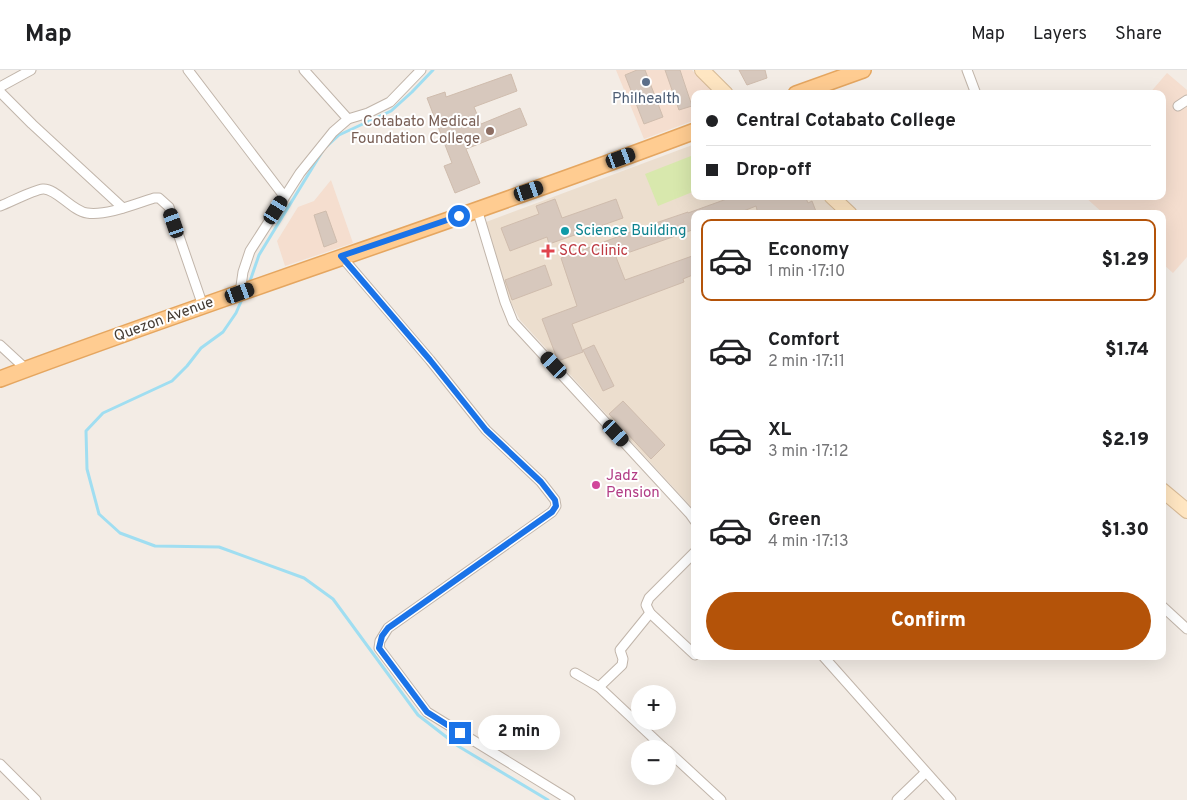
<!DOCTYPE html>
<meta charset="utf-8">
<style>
:root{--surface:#fff;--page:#f2f2f2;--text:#202124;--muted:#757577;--line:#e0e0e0;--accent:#b45309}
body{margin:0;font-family:Overpass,sans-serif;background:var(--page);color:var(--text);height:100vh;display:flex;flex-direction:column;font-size:19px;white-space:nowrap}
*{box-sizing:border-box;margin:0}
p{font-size:16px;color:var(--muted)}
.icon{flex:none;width:28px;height:28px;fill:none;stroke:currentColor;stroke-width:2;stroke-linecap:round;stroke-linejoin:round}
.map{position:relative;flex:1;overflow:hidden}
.drawer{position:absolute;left:691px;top:140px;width:475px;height:450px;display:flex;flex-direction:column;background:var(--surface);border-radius:10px;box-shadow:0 5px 20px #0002}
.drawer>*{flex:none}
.banner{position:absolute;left:691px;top:20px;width:475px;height:110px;border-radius:10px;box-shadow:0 5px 20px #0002;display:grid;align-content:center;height:110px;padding:0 15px;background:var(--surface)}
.buttons{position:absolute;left:631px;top:615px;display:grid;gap:10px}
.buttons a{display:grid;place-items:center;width:45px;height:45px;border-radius:50%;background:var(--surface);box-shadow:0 5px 20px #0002;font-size:25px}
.end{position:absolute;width:22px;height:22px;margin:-11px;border:6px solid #1a73e8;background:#fff;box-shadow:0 0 0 2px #fff}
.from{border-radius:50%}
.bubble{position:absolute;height:35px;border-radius:18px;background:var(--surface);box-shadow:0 5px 20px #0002;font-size:16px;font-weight:800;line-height:35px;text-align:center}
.car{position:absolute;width:15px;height:30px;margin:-15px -8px;border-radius:6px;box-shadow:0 0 4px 1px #0007;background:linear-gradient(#222 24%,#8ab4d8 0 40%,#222 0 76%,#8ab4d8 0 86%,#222 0)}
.banner b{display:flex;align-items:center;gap:18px;height:48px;font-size:19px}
.banner b+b{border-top:1px solid var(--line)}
.banner i{width:12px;height:12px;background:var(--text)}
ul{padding:9px 0 0;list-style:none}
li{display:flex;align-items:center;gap:15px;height:82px;margin:0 10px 8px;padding:0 5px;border:2px solid transparent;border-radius:10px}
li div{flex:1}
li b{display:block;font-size:19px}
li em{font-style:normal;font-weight:800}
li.active{border-color:var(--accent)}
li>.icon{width:45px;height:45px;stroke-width:1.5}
.action{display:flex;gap:10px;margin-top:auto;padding:10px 15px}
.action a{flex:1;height:58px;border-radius:30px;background:var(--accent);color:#fff;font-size:20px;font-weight:800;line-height:58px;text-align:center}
header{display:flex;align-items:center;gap:30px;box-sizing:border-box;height:70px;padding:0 25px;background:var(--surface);border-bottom:1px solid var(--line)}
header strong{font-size:24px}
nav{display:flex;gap:28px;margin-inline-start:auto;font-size:18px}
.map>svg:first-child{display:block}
</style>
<header>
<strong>Map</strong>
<nav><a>Map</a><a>Layers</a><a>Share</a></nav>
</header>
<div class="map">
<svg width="1187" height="730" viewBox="0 0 1187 730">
<rect width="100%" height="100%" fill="#f3ece5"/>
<g fill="#f5decf">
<path d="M 616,0 L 692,0 L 715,24 L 695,24 L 695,50 L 644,69 Z"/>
<path d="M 1167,3 L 1187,20 L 1187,187 L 1173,203 L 1163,194 L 1162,144 L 1104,144 L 1084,126 L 1162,126 L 1162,24 L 1149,24 Z"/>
<path d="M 331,110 L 353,173 L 285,196 L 277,171 L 298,137 L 314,131 Z"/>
</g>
<path fill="#ecdece" d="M 695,74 L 695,126 L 820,126 L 838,144 L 695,144 L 695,441 L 520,250 L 508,227 L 486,152 Z"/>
<path fill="#d8e8ad" d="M 691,86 L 695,97 L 695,121 L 658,136 L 645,104 Z"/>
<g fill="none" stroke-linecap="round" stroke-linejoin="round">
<g stroke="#a0def1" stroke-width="3">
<path d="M 327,76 L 339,65 L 391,41 L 412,22 L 433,0"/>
<path d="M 249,214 L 259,185 L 322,82"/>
<path d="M 243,227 L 236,243 L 223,262 L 201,278 L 187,296 L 172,311 L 103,343 L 86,361 L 87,399 L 99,444 L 120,463 L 155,476 L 219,477 L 304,508 L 333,529 L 418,645 L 458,676 L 548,730"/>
</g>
</g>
<g fill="#d7c8bd" stroke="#cfbcad">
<path d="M 637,0 L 645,0 L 663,47 L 644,54 L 625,5 Z"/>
<path d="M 665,0 L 680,0 L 692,36 L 679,40 Z"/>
<path d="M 739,0 L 765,0 L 767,8 L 747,15 Z"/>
<path d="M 511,4 L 517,21 L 474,37 L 481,54 L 520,38 L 527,55 L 466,79 L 480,113 L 455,123 L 444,96 L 452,93 L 427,28 L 445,22 L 446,27 Z"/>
<path d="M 735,126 L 805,126 L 808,133 L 812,131 L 817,144 L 758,144 L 756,136 L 736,144 L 695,144 L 695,159 L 616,187 L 625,210 L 695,185 L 695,204 L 683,209 L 684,212 L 572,254 L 583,282 L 558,291 L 542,249 L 577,236 L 561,188 L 641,158 L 688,142 L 688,143 Z"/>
<path d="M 555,129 L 562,148 L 616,129 L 623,148 L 549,174 L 547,167 L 510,181 L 501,158 L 539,144 L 536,136 Z"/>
<path d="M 326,141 L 337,172 L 324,177 L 314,145 Z"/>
<path d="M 545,195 L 552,215 L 512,230 L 505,210 Z"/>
<path d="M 594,275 L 614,316 L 603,321 L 583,280 Z"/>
<path d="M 623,331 L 665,375 L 651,389 L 609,344 Z"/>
</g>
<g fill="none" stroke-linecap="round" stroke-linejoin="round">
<defs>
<g id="street">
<path d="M 188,0 L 284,126"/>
<path d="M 304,0 L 348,49"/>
<path d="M 967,0 L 976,24"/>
<path d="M 0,17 L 31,0"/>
<path d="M 0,22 L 32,54 L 123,138"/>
<path d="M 1178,36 L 1187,30"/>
<path d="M 0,136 C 11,132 33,120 43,119 C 56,118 72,141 87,143 C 106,146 135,134 154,128 L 159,128 L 169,137 L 203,236"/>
<path d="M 477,139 L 505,232 L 513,252 L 690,444 L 695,451"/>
<path d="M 341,186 L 430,290 L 486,360 L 541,412 L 555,430 L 556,436 L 552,442 L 388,558 L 380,571 L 379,578 L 427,642 L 570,730"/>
<path d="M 240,223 L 243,202 L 250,181 L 300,103 L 333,62 L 348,49 L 368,43 L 390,32 L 421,0"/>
<path d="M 0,275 L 26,299"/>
<path d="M 695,482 L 649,528 L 646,535 L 650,543 L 695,585"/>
<path d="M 1162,536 L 1187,559"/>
<path d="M 823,586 L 951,730"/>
<path d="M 575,603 L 599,617 L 665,679"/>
<path d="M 599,617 L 622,595 L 623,589 L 620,580 L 650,543"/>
<path d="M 668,681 L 721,730"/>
<path d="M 0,694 L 36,730"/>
<path d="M 897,730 L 925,703"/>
</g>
<g id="secondary">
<path d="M 702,0 L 726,24"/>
<path d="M 831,126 L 850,144"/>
<path d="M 1162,420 L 1187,441"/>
</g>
<g id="primary">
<path d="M 796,24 L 863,0"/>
<path d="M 0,309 C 230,223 465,148 695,61"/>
</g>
</defs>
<use href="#street" stroke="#c1b5aa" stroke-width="11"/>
<use href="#secondary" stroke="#d7ba96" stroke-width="16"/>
<use href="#primary" stroke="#e5a660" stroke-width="18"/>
<use href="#street" stroke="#fff" stroke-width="9"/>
<use href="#secondary" stroke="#ffe6c2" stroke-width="14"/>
<use href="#primary" stroke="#ffcc91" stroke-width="15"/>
</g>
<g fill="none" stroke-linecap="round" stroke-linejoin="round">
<path stroke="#1a73e8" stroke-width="6" d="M 459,146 L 341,186 L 430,290 L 486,360 L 541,412 L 555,430 L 556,436 L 552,442 L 388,558 L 382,566 L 379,578 L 427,642 L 460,663"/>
</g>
<circle fill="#5c6f8a" stroke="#fff" stroke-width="2" cx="646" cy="12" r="5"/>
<circle fill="#8d6e63" stroke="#fff" stroke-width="2" cx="490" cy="61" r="5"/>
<circle fill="#0f9aa8" stroke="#fff" stroke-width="2" cx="565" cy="161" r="5"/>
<path fill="#e0444e" stroke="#fff" stroke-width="2" d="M545.5 173.5h5v5h5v5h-5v5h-5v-5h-5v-5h5z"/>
<circle fill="#d1479c" stroke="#fff" stroke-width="2" cx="596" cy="415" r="5"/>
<g text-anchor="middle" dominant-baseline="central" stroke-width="4" stroke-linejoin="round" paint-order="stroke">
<g font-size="15" fill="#4e5e75" stroke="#fff">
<text x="646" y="29">Philhealth</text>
</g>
<g font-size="15" fill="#785e54" stroke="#fff" text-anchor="end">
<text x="480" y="52">Cotabato Medical<tspan x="480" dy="17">Foundation College</tspan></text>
</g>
<g font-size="15" fill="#0d838f" stroke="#fff" text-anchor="start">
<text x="575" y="161">Science Building</text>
</g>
<g font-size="15" fill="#be3a42" stroke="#fff" text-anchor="start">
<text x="559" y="181">SCC Clinic</text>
</g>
<g font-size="15" fill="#453c34" stroke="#fff">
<text transform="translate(164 250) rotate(-20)">Quezon Avenue</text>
</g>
<g font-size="15" fill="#b23c85" stroke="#fff" text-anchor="start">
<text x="606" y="406">Jadz<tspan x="606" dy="17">Pension</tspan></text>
</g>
</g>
</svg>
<div class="buttons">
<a>+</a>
<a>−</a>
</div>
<i class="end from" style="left:459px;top:146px"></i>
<i class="end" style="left:460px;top:663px"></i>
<div class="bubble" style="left:478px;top:645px;width:82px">2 min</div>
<i class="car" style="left:621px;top:88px;rotate:70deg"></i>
<i class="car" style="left:529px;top:121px;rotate:71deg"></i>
<i class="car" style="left:276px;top:140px;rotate:32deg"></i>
<i class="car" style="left:174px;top:153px;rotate:341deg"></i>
<i class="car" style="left:240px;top:223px;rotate:70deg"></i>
<i class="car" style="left:554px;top:295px;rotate:317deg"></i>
<i class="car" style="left:616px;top:363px;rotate:137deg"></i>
<div class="banner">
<b><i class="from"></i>Central Cotabato College</b>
<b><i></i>Drop-off</b>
</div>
<section class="drawer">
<ul>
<li class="active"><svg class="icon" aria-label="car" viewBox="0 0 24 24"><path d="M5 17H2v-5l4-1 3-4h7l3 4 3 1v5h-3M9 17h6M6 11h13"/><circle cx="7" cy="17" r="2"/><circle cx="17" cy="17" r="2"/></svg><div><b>Economy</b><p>1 min · 17:10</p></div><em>$1.29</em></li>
<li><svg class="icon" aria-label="car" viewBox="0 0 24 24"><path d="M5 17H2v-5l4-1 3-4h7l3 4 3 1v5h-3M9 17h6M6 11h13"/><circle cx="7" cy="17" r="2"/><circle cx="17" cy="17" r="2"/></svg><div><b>Comfort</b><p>2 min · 17:11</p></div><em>$1.74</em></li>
<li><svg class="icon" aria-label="car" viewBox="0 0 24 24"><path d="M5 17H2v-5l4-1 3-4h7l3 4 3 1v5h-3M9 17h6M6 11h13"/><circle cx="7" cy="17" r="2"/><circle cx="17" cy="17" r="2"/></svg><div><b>XL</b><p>3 min · 17:12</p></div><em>$2.19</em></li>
<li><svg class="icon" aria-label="car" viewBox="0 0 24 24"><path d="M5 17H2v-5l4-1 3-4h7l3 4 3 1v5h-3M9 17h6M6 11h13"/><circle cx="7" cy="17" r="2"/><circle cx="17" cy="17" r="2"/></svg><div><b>Green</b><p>4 min · 17:13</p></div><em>$1.30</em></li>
</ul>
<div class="action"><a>Confirm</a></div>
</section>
</div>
